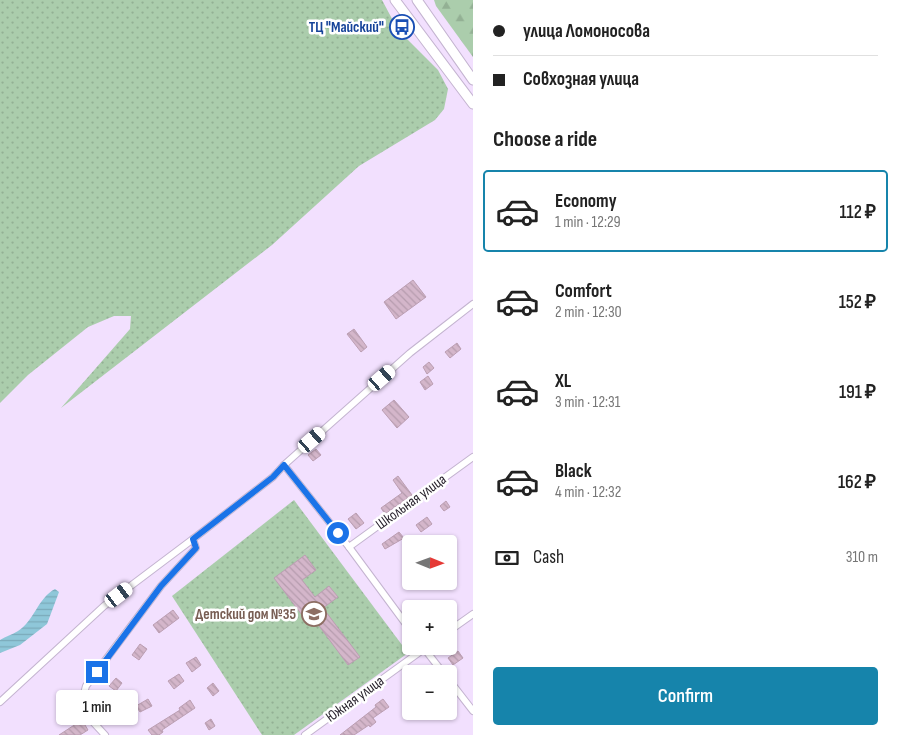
<!DOCTYPE html>
<meta charset="utf-8">
<style>
:root{--surface:#fff;--page:#f2f2f2;--text:#222;--muted:#767676;--line:#e0e0e0;--accent:#1684ab}
body{margin:0;font-family:"Sofia Sans Condensed",sans-serif;background:var(--page);color:var(--text);height:100vh;display:flex;flex-direction:column;font-size:19px;white-space:nowrap}
*{box-sizing:border-box;margin:0}
p{font-size:16px;color:var(--muted)}
.icon{flex:none;width:28px;height:28px;fill:none;stroke:currentColor;stroke-width:2;stroke-linecap:round;stroke-linejoin:round}
.map{position:relative;flex:1;overflow:hidden}
.sheet{display:flex;flex-direction:column;background:var(--surface);width:425px}
.sheet>*{flex:none}
.guide{display:grid;align-content:center;height:110px;padding:0 20px;background:var(--surface)}
.needle{width:32px;rotate:91deg}
.fabs{position:absolute;left:402px;top:535px;display:grid;gap:10px}
.fabs a{display:grid;place-items:center;width:55px;height:55px;border-radius:5px;background:var(--surface);box-shadow:0 1px 4px #0004;font-size:25px}
.end{position:absolute;width:22px;height:22px;margin:-11px;border:6px solid #1a73e8;background:#fff;box-shadow:0 0 0 2px #fff}
.from{border-radius:50%}
.bubble{position:absolute;height:35px;border-radius:5px;background:var(--surface);box-shadow:0 1px 4px #0004;font-size:16px;font-weight:600;line-height:35px;text-align:center}
.car{position:absolute;width:15px;height:30px;margin:-15px -8px;border-radius:6px;box-shadow:0 0 4px 1px #0007;background:linear-gradient(#fff 24%,#345 0 40%,#fff 0 76%,#345 0 86%,#fff 0)}
.guide b{display:flex;align-items:center;gap:18px;height:48px;font-size:19px}
.guide b+b{border-top:1px solid var(--line)}
.guide i{width:12px;height:12px;background:var(--text)}
ul{padding:0;list-style:none}
li{display:flex;align-items:center;gap:15px;height:82px;margin:0 10px 8px;padding:0 10px;border:2px solid transparent;border-radius:5px}
li div{flex:1}
li b{display:block;font-size:19px}
li em{font-style:normal;font-weight:600}
li.active{border-color:var(--accent)}
li>.icon{width:45px;height:45px;stroke-width:1.5}
h2{padding:0 20px;font-size:22px;line-height:60px}
.pay{display:flex;align-items:center;gap:12px;height:55px;padding:0 20px;font-size:19px}
.pay p{margin-inline-start:auto}
.button{display:flex;gap:10px;margin-top:auto;padding:10px 20px}
.button a{flex:1;height:58px;border-radius:5px;background:var(--accent);color:#fff;font-size:20px;font-weight:600;line-height:58px;text-align:center}
main{display:flex;flex:1;min-height:0}
.map>svg:first-child{display:block}
</style>
<main>
<div class="map">
<svg width="473" height="735" viewBox="0 0 473 735">
<defs>
<pattern id="grass-dots" width="8" height="8" patternUnits="userSpaceOnUse" patternTransform="scale(1.25)"><rect width="8" height="8" fill="#abcdac"/><path d="M2 2h.1M6 6h.1" fill="none" stroke="#93b094" stroke-width="1.8" stroke-linecap="round"/></pattern>
<pattern id="forest-firs" width="22" height="20" patternUnits="userSpaceOnUse" patternTransform="scale(1.25)"><rect width="22" height="20" fill="#abcdac"/><path d="M5 1l3.5 6h-7zM16 11l3.5 6h-7z" fill="#93b094"/></pattern>
<pattern id="water-rules" width="6" height="5" patternUnits="userSpaceOnUse" patternTransform="scale(1.25)"><rect width="6" height="5" fill="#8fc7d9"/><path d="M0 2.5h6" fill="none" stroke="#7baaba"/></pattern>
<pattern id="building-back-hatch" width="6" height="6" patternUnits="userSpaceOnUse" patternTransform="scale(1.25)"><rect width="6" height="6" fill="#d4b6ca"/><path d="M-1 5l2 2M0 0l6 6M5-1l2 2" fill="none" stroke="#b69cae"/></pattern>
</defs>
<rect width="100%" height="100%" fill="#f2e0fe"/>
<g fill="url(#grass-dots)">
<path d="M 0,0 L 382,0 L 398,30 L 438,70 L 448,89 L 444,109 L 435,120 L 359,166 L 272,245 L 61,408 L 130,329 L 131,316 L 114,316 L 88,327 L 28,375 L 0,403 Z"/>
<path d="M 294,500 L 408,653 L 294,735 L 262,735 L 172,596 Z"/>
</g>
<path fill="url(#forest-firs)" d="M 434,0 L 473,0 L 473,57 L 436,6 Z"/>
<path fill="url(#water-rules)" d="M 55,589 L 59,592 L 47,624 L 20,645 L 0,653 L 0,640 C 6,636 12,635 18,631 C 34,621 38,598 55,589 Z"/>
<g fill="url(#building-back-hatch)" stroke="#bb9eb2">
<path d="M 413,280 L 426,297 L 396,319 L 384,302 Z"/>
<path d="M 354,329 L 367,347 L 361,352 L 347,334 Z"/>
<path d="M 457,343 L 461,349 L 450,358 L 445,352 Z"/>
<path d="M 429,362 L 434,368 L 427,374 L 423,367 Z"/>
<path d="M 428,376 L 433,384 L 425,390 L 420,382 Z"/>
<path d="M 394,400 L 409,417 L 397,428 L 382,410 Z"/>
<path d="M 316,449 L 321,455 L 313,461 L 308,455 Z"/>
<path d="M 398,476 L 412,495 L 385,514 L 381,508 L 402,493 L 393,480 Z"/>
<path d="M 446,501 L 450,507 L 444,511 L 440,506 Z"/>
<path d="M 356,513 L 364,523 L 356,529 L 348,519 Z"/>
<path d="M 427,517 L 432,524 L 421,532 L 416,525 Z"/>
<path d="M 399,532 L 404,538 L 385,549 L 382,544 Z"/>
<path d="M 305,555 L 316,570 L 302,580 L 315,597 L 329,586 L 338,597 L 323,608 L 360,657 L 348,665 L 314,619 L 308,623 L 274,578 Z"/>
<path d="M 173,610 L 179,618 L 159,633 L 153,625 Z"/>
<path d="M 140,644 L 147,649 L 139,660 L 132,655 Z"/>
<path d="M 458,651 L 463,658 L 453,665 L 448,658 Z"/>
<path d="M 196,657 L 201,665 L 192,672 L 186,663 Z"/>
<path d="M 179,674 L 184,681 L 174,689 L 168,681 Z"/>
<path d="M 116,678 L 122,683 L 116,691 L 109,686 Z"/>
<path d="M 213,683 L 219,691 L 213,696 L 207,688 Z"/>
<path d="M 148,699 L 152,706 L 140,712 L 136,706 Z"/>
<path d="M 383,699 L 389,707 L 373,718 L 376,722 L 370,727 L 369,725 L 354,735 L 340,735 L 376,707 L 375,705 Z"/>
<path d="M 190,700 L 195,708 L 162,730 L 163,732 L 159,735 L 152,735 L 148,730 L 180,710 L 179,708 Z"/>
<path d="M 100,701 L 114,713 L 108,718 L 103,712 L 99,717 L 92,711 Z"/>
<path d="M 211,719 L 215,726 L 209,730 L 205,723 Z"/>
<path d="M 82,720 L 88,730 L 80,735 L 59,735 Z"/>
</g>
<g fill="none" stroke-linecap="round" stroke-linejoin="round">
<defs>
<g id="street">
<path d="M 284,465 L 349,547 L 411,631"/>
<path d="M 349,547 L 473,457"/>
<path d="M 449,631 L 473,614"/>
<path d="M 423,647 L 444,674"/>
<path d="M 449,680 L 473,711"/>
<path d="M 0,702 L 104,606 L 193,539"/>
<path d="M 105,735 L 80,708 L 86,686 L 161,586 L 196,548 L 193,539 L 273,477 L 284,465 L 410,353 L 473,304"/>
<path d="M 305,735 L 428,646"/>
</g>
<g id="secondary">
<path d="M 395,0 L 473,104"/>
<path d="M 417,0 L 473,80"/>
</g>
</defs>
<use href="#street" stroke="#c4b4d0" stroke-width="8"/>
<use href="#secondary" stroke="#c4b4d0" stroke-width="11"/>
<use href="#street" stroke="#fff" stroke-width="6"/>
<use href="#secondary" stroke="#fff" stroke-width="9"/>
</g>
<g fill="none" stroke-linecap="round" stroke-linejoin="round">
<path stroke="#1a73e8" stroke-width="6" d="M 97,672 L 161,586 L 196,548 L 193,539 L 273,477 L 284,465 L 338,533"/>
</g>
<defs>
<symbol id="bus-ring" viewBox="-11 -11 22 22"><circle r="9.5" fill="#fff" stroke="#1a4fb4" stroke-width="1.5"/><path d="M-5-6H5V4H4V6H2V4H-2V6H-4V4H-5ZM-3.5-4V0h7V-4ZM-3.5 1.2v1.5H-2V1.2ZM2 1.2v1.5H3.5V1.2Z" fill="#1a4fb4"/></symbol>
<symbol id="school-ring" viewBox="-11 -11 22 22"><circle r="9.5" fill="#fff" stroke="#8d6e63" stroke-width="1.5"/><path d="M0-5L7-2L0 1L-7-2ZM-4 1L0 2.5L4 1V4Q0 6-4 4Z" fill="#8d6e63"/></symbol>
</defs>
<g fill-rule="evenodd">
<use href="#bus-ring" x="388" y="13" width="28" height="28"/>
<use href="#school-ring" x="300" y="600" width="28" height="28"/>
</g>
<g text-anchor="middle" dominant-baseline="central" stroke-width="5" stroke-linejoin="round" paint-order="stroke">
<g font-size="15" font-weight="bold" fill="#164399" stroke="#fff" text-anchor="end">
<text x="384" y="27">ТЦ "Майский"</text>
</g>
<g font-size="15" fill="#241e29" stroke="#fff">
<text transform="translate(411 502) rotate(-36)">Школьная улица</text>
<text transform="translate(355 699) rotate(-36)">Южная улица</text>
</g>
<g font-size="15" font-weight="bold" fill="#785e54" stroke="#fff" text-anchor="end">
<text x="296" y="614">Детский дом №35</text>
</g>
</g>
</svg>
<div class="fabs">
<a><svg class="needle" viewBox="-14 -14 28 28"><path d="M0-13l5 13h-10z" fill="#e53935"/><path d="M0 13l5-13h-10z" fill="#767676"/></svg></a>
<a>+</a>
<a>−</a>
</div>
<i class="end from" style="left:338px;top:533px"></i>
<i class="end" style="left:97px;top:672px"></i>
<div class="bubble" style="left:56px;top:690px;width:82px">1 min</div>
<i class="car" style="left:382px;top:378px;rotate:49deg"></i>
<i class="car" style="left:312px;top:440px;rotate:49deg"></i>
<i class="car" style="left:119px;top:595px;rotate:53deg"></i>
</div>
<section class="sheet">
<div class="guide">
<b><i class="from"></i>улица Ломоносова</b>
<b><i></i>Совхозная улица</b>
</div>
<h2>Choose a ride</h2>
<ul>
<li class="active"><svg class="icon" aria-label="car" viewBox="0 0 24 24"><path d="M5 17H2v-5l4-1 3-4h7l3 4 3 1v5h-3M9 17h6M6 11h13"/><circle cx="7" cy="17" r="2"/><circle cx="17" cy="17" r="2"/></svg><div><b>Economy</b><p>1 min · 12:29</p></div><em>112 ₽</em></li>
<li><svg class="icon" aria-label="car" viewBox="0 0 24 24"><path d="M5 17H2v-5l4-1 3-4h7l3 4 3 1v5h-3M9 17h6M6 11h13"/><circle cx="7" cy="17" r="2"/><circle cx="17" cy="17" r="2"/></svg><div><b>Comfort</b><p>2 min · 12:30</p></div><em>152 ₽</em></li>
<li><svg class="icon" aria-label="car" viewBox="0 0 24 24"><path d="M5 17H2v-5l4-1 3-4h7l3 4 3 1v5h-3M9 17h6M6 11h13"/><circle cx="7" cy="17" r="2"/><circle cx="17" cy="17" r="2"/></svg><div><b>XL</b><p>3 min · 12:31</p></div><em>191 ₽</em></li>
<li><svg class="icon" aria-label="car" viewBox="0 0 24 24"><path d="M5 17H2v-5l4-1 3-4h7l3 4 3 1v5h-3M9 17h6M6 11h13"/><circle cx="7" cy="17" r="2"/><circle cx="17" cy="17" r="2"/></svg><div><b>Black</b><p>4 min · 12:32</p></div><em>162 ₽</em></li>
</ul>
<div class="pay"><svg class="icon" aria-label="cash" viewBox="0 0 24 24"><path d="M3 7h18v10H3z"/><circle cx="12" cy="12" r="2"/></svg>Cash<p>310 m</p></div>
<div class="button"><a>Confirm</a></div>
</section>
</main>
